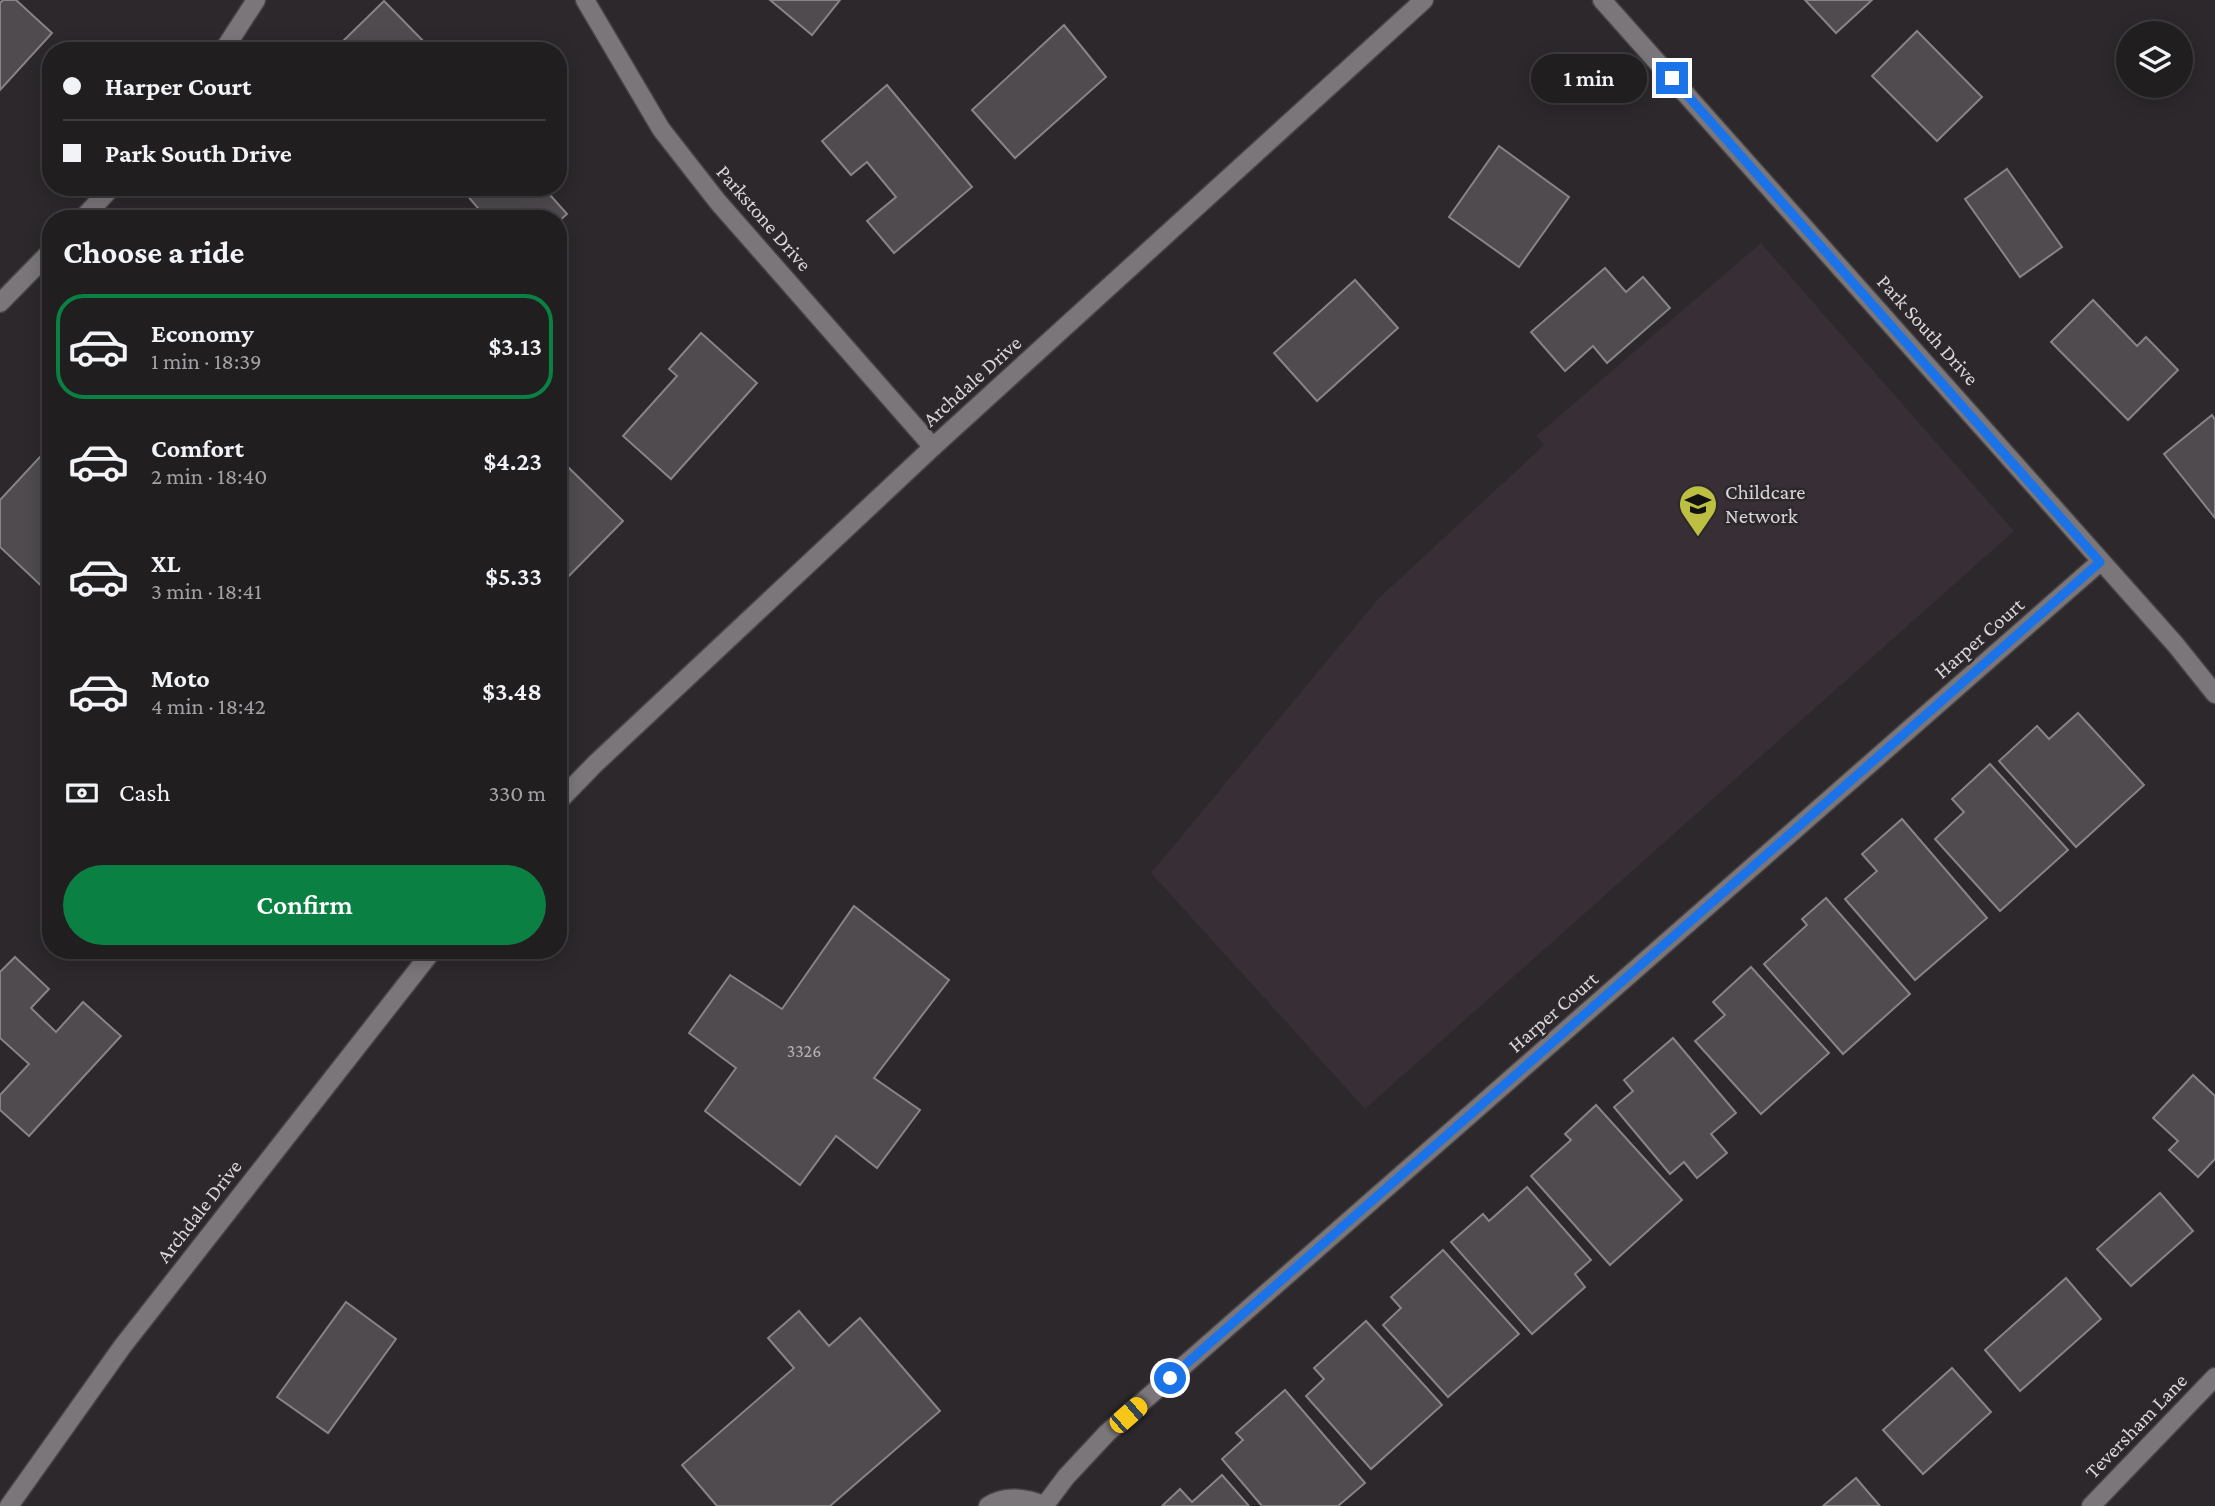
<!DOCTYPE html>
<meta charset="utf-8">
<style>
:root{--surface:#211e20;--page:#292729;--text:#f1f3f6;--muted:#a2a2a5;--line:#3e3c3e;--accent:#0b8043}
body{margin:0;font-family:"Crimson Pro",serif;background:var(--page);color:var(--text);height:100vh;display:flex;flex-direction:column;font-size:26px;white-space:nowrap}
*{box-sizing:border-box;margin:0}
p{font-size:23px;color:var(--muted)}
.icon{flex:none;width:38px;height:38px;fill:none;stroke:currentColor;stroke-width:2;stroke-linecap:round;stroke-linejoin:round}
.map{position:relative;flex:1;overflow:hidden}
.details{position:absolute;left:42px;top:210px;width:525px;height:749px;display:flex;flex-direction:column;background:var(--surface);border-radius:28px;box-shadow:0 4px 18px #0003,0 0 0 2px var(--line)}
.details>*{flex:none}
.guide{position:absolute;left:42px;top:42px;width:525px;height:154px;border-radius:28px;box-shadow:0 4px 18px #0003,0 0 0 2px var(--line);display:grid;align-content:center;height:154px;padding:0 21px;background:var(--surface)}
.buttons{position:absolute;left:2116px;top:21px;display:grid;gap:14px}
.buttons a{display:grid;place-items:center;width:77px;height:77px;border-radius:50%;background:var(--surface);box-shadow:0 4px 18px #0003,0 0 0 2px var(--line);font-size:35px}
.end{position:absolute;width:32px;height:32px;margin:-16px;border:9px solid #1a73e8;background:#fff;box-shadow:0 0 0 4px #fff}
.from{border-radius:50%}
.bubble{position:absolute;height:49px;border-radius:24px;background:var(--surface);box-shadow:0 4px 18px #0003,0 0 0 2px var(--line);font-size:23px;font-weight:600;line-height:49px;text-align:center}
.car{position:absolute;width:21px;height:42px;margin:-21px -10px;border-radius:9px;box-shadow:0 0 5px 2px #0007;background:linear-gradient(#f5c518 24%,#345 0 40%,#f5c518 0 76%,#345 0 86%,#f5c518 0)}
.guide b{display:flex;align-items:center;gap:24px;height:66px;font-size:26px}
.guide b+b{border-top:2px solid var(--line)}
.guide i{width:18px;height:18px;background:var(--text)}
ul{padding:0;list-style:none}
li{display:flex;align-items:center;gap:21px;height:105px;margin:0 14px 10px;padding:0 7px;border:4px solid transparent;border-radius:28px}
li div{flex:1}
li b{display:block;font-size:26px}
li em{font-style:normal;font-weight:600}
li.on{border-color:var(--accent)}
li>.icon{width:63px;height:63px;stroke-width:1.5}
h2{padding:0 21px;font-size:32px;line-height:84px}
.pay{display:flex;align-items:center;gap:18px;height:77px;padding:0 21px;font-size:26px}
.pay p{margin-inline-start:auto}
.button{display:flex;gap:14px;margin-top:auto;padding:14px 21px}
.button a{flex:1;height:80px;border-radius:42px;background:var(--accent);color:#fff;font-size:28px;font-weight:600;line-height:80px;text-align:center}
.map>svg:first-child{display:block}
</style>
<div class="map">
<svg width="2215" height="1506" viewBox="0 0 2215 1506">
<rect width="100%" height="100%" fill="#2c282b"/>
<path fill="#382e35" d="M 1761,243 L 2014,531 L 1365,1109 L 1151,873 L 1379,598 L 1544,445 L 1536,436 Z"/>
<g fill="#4f4b4e" stroke="#888387" stroke-width="2">
<path d="M 3,0 L 16,0 L 52,33 L 0,90 L 0,3 Z"/>
<path d="M 770,0 L 840,0 L 812,35 Z"/>
<path d="M 1805,0 L 1872,0 L 1836,33 Z"/>
<path d="M 384,1 L 433,51 L 347,51 L 340,44 Z"/>
<path d="M 1064,25 L 1106,77 L 1015,158 L 972,110 Z"/>
<path d="M 1917,31 L 1982,97 L 1937,141 L 1872,76 Z"/>
<path d="M 887,85 L 972,187 L 894,253 L 867,221 L 896,197 L 867,162 L 851,175 L 822,141 Z"/>
<path d="M 1499,146 L 1569,197 L 1519,267 L 1449,217 Z"/>
<path d="M 2007,169 L 2062,247 L 2020,277 L 1965,199 Z"/>
<path d="M 460,187 L 543,187 L 567,214 L 558,222 L 558,219 L 478,219 L 483,214 Z"/>
<path d="M 1605,268 L 1626,292 L 1643,277 L 1670,308 L 1607,363 L 1593,346 L 1565,371 L 1531,332 Z"/>
<path d="M 1355,280 L 1398,328 L 1317,401 L 1274,353 Z"/>
<path d="M 2093,300 L 2137,346 L 2146,337 L 2178,370 L 2128,420 L 2051,342 Z"/>
<path d="M 701,333 L 757,383 L 671,479 L 623,436 L 677,376 L 669,369 Z"/>
<path d="M 2212,415 L 2215,420 L 2215,518 L 2164,454 Z"/>
<path d="M 51,445 L 51,595 L 0,547 L 0,500 Z"/>
<path d="M 567,466 L 623,521 L 558,587 L 558,475 Z"/>
<path d="M 2078,713 L 2144,785 L 2076,847 L 1999,761 L 2037,726 L 2049,739 Z"/>
<path d="M 1990,764 L 2068,850 L 2000,911 L 1935,839 L 1964,812 L 1952,799 Z"/>
<path d="M 1902,819 L 1987,918 L 1915,980 L 1845,899 L 1877,871 L 1862,854 Z"/>
<path d="M 1826,898 L 1910,994 L 1843,1054 L 1764,964 L 1807,925 L 1802,919 Z"/>
<path d="M 854,906 L 949,980 L 874,1078 L 920,1110 L 877,1168 L 836,1136 L 800,1185 L 705,1111 L 736,1068 L 689,1033 L 730,975 L 782,1009 Z"/>
<path d="M 15,957 L 49,989 L 31,1008 L 56,1032 L 83,1002 L 121,1036 L 29,1136 L 0,1110 L 0,1095 L 29,1064 L 0,1038 L 0,972 Z"/>
<path d="M 1751,967 L 1829,1053 L 1761,1114 L 1695,1041 L 1725,1015 L 1713,1002 Z"/>
<path d="M 1673,1038 L 1736,1113 L 1711,1134 L 1727,1153 L 1697,1178 L 1684,1162 L 1670,1174 L 1614,1107 L 1633,1091 L 1624,1080 Z"/>
<path d="M 2193,1075 L 2215,1096 L 2215,1159 L 2198,1177 L 2169,1150 L 2178,1141 L 2153,1118 Z"/>
<path d="M 1596,1105 L 1682,1200 L 1610,1265 L 1531,1176 L 1571,1140 L 1565,1134 Z"/>
<path d="M 1527,1187 L 1591,1260 L 1575,1274 L 1585,1287 L 1532,1334 L 1451,1242 L 1483,1214 L 1489,1221 Z"/>
<path d="M 2160,1193 L 2193,1231 L 2131,1286 L 2097,1249 Z"/>
<path d="M 1443,1250 L 1519,1334 L 1448,1397 L 1383,1325 L 1401,1308 L 1391,1297 Z"/>
<path d="M 2066,1278 L 2101,1319 L 2020,1391 L 1985,1350 Z"/>
<path d="M 346,1302 L 396,1339 L 328,1433 L 277,1397 Z"/>
<path d="M 799,1311 L 829,1346 L 860,1318 L 940,1411 L 830,1506 L 717,1506 L 682,1465 L 794,1368 L 768,1338 Z"/>
<path d="M 1366,1321 L 1442,1405 L 1371,1469 L 1306,1396 L 1324,1379 L 1314,1368 Z"/>
<path d="M 1952,1368 L 1991,1412 L 1923,1474 L 1883,1430 Z"/>
<path d="M 1285,1390 L 1365,1483 L 1338,1506 L 1262,1506 L 1222,1459 L 1243,1440 L 1236,1433 Z"/>
<path d="M 1222,1475 L 1249,1506 L 1162,1506 L 1180,1489 L 1192,1502 Z"/>
<path d="M 1856,1478 L 1880,1506 L 1823,1506 Z"/>
</g>
<g fill="none" stroke-linecap="round" stroke-linejoin="round">
<defs>
<g id="minor">
<path d="M 585,0 L 661,129 L 718,202 L 933,447"/>
<path d="M 223,51 L 256,0"/>
<path d="M 82,219 L 112,187"/>
<path d="M 0,303 L 51,251"/>
<path d="M 1045,1505 L 1066,1477 L 1107,1433 L 2100,562"/>
<path d="M 988,1506 C 1006,1494 1027,1498 1046,1506"/>
<path d="M 2091,1506 L 2215,1377"/>
</g>
<g id="tertiary">
<path d="M 1602,0 L 2175,644 L 2215,694"/>
<path d="M 558,802 L 595,764 L 933,447 L 1424,0"/>
<path d="M 9,1506 L 122,1347 L 433,950"/>
</g>
</defs>
<use href="#minor" stroke="#474446" stroke-width="21"/>
<use href="#tertiary" stroke="#474446" stroke-width="21"/>
<use href="#minor" stroke="#7b767a" stroke-width="18"/>
<use href="#tertiary" stroke="#7b767a" stroke-width="18"/>
</g>
<g fill="none" stroke-linecap="round" stroke-linejoin="round">
<path stroke="#1a73e8" stroke-width="9" d="M 1170,1378 L 2100,562 L 1672,78"/>
</g>
<defs>
<symbol id="school-pin" viewBox="-11 -11 22 30"><path d="M0 17L-7.5 6A9.5 9.5 0 1 1 7.5 6Z" fill="#bdbf43" stroke="#2c282b"/><path d="M0-5L7-2L0 1L-7-2ZM-4 1L0 2.5L4 1V4Q0 6-4 4Z" fill="#111"/></symbol>
</defs>
<g fill-rule="evenodd">
<use href="#school-pin" x="1676" y="482" width="44" height="60"/>
</g>
<g text-anchor="middle" dominant-baseline="central" stroke-width="5" stroke-linejoin="round" paint-order="stroke">
<g font-size="18" fill="#b6b3b6">
<text x="804" y="1051">3326</text>
</g>
<g font-size="21" fill="#d9d6d8" stroke="#2c282b">
<text transform="translate(764 218) rotate(49)">Parkstone Drive</text>
<text transform="translate(1928 330) rotate(48)">Park South Drive</text>
<text transform="translate(972 381) rotate(-42)">Archdale Drive</text>
<text transform="translate(1979 638) rotate(-41)">Harper Court</text>
<text transform="translate(1553 1012) rotate(-41)">Harper Court</text>
<text transform="translate(199 1211) rotate(-52)">Archdale Drive</text>
<text transform="translate(2136 1426) rotate(-46)">Teversham Lane</text>
</g>
<g font-size="21" fill="#d9d6d8" stroke="#2c282b" text-anchor="start">
<text x="1725" y="492">Childcare<tspan x="1725" dy="24">Network</tspan></text>
</g>
</g>
</svg>
<div class="buttons">
<a><svg class="icon" aria-label="layers" viewBox="0 0 24 24"><path d="M12 4l9 5-9 5-9-5zM3 14l9 5 9-5"/></svg></a>
</div>
<i class="end from" style="left:1170px;top:1378px"></i>
<i class="end" style="left:1672px;top:78px"></i>
<div class="bubble" style="left:1531px;top:54px;width:116px">1 min</div>
<i class="car" style="left:1128px;top:1415px;rotate:49deg"></i>
<div class="guide">
<b><i class="from"></i>Harper Court</b>
<b><i></i>Park South Drive</b>
</div>
<section class="details">
<h2>Choose a ride</h2>
<ul>
<li class="on"><svg class="icon" aria-label="car" viewBox="0 0 24 24"><path d="M5 17H2v-5l4-1 3-4h7l3 4 3 1v5h-3M9 17h6M6 11h13"/><circle cx="7" cy="17" r="2"/><circle cx="17" cy="17" r="2"/></svg><div><b>Economy</b><p>1 min · 18:39</p></div><em>$3.13</em></li>
<li><svg class="icon" aria-label="car" viewBox="0 0 24 24"><path d="M5 17H2v-5l4-1 3-4h7l3 4 3 1v5h-3M9 17h6M6 11h13"/><circle cx="7" cy="17" r="2"/><circle cx="17" cy="17" r="2"/></svg><div><b>Comfort</b><p>2 min · 18:40</p></div><em>$4.23</em></li>
<li><svg class="icon" aria-label="car" viewBox="0 0 24 24"><path d="M5 17H2v-5l4-1 3-4h7l3 4 3 1v5h-3M9 17h6M6 11h13"/><circle cx="7" cy="17" r="2"/><circle cx="17" cy="17" r="2"/></svg><div><b>XL</b><p>3 min · 18:41</p></div><em>$5.33</em></li>
<li><svg class="icon" aria-label="car" viewBox="0 0 24 24"><path d="M5 17H2v-5l4-1 3-4h7l3 4 3 1v5h-3M9 17h6M6 11h13"/><circle cx="7" cy="17" r="2"/><circle cx="17" cy="17" r="2"/></svg><div><b>Moto</b><p>4 min · 18:42</p></div><em>$3.48</em></li>
</ul>
<div class="pay"><svg class="icon" aria-label="cash" viewBox="0 0 24 24"><path d="M3 7h18v10H3z"/><circle cx="12" cy="12" r="2"/></svg>Cash<p>330 m</p></div>
<div class="button"><a>Confirm</a></div>
</section>
</div>
